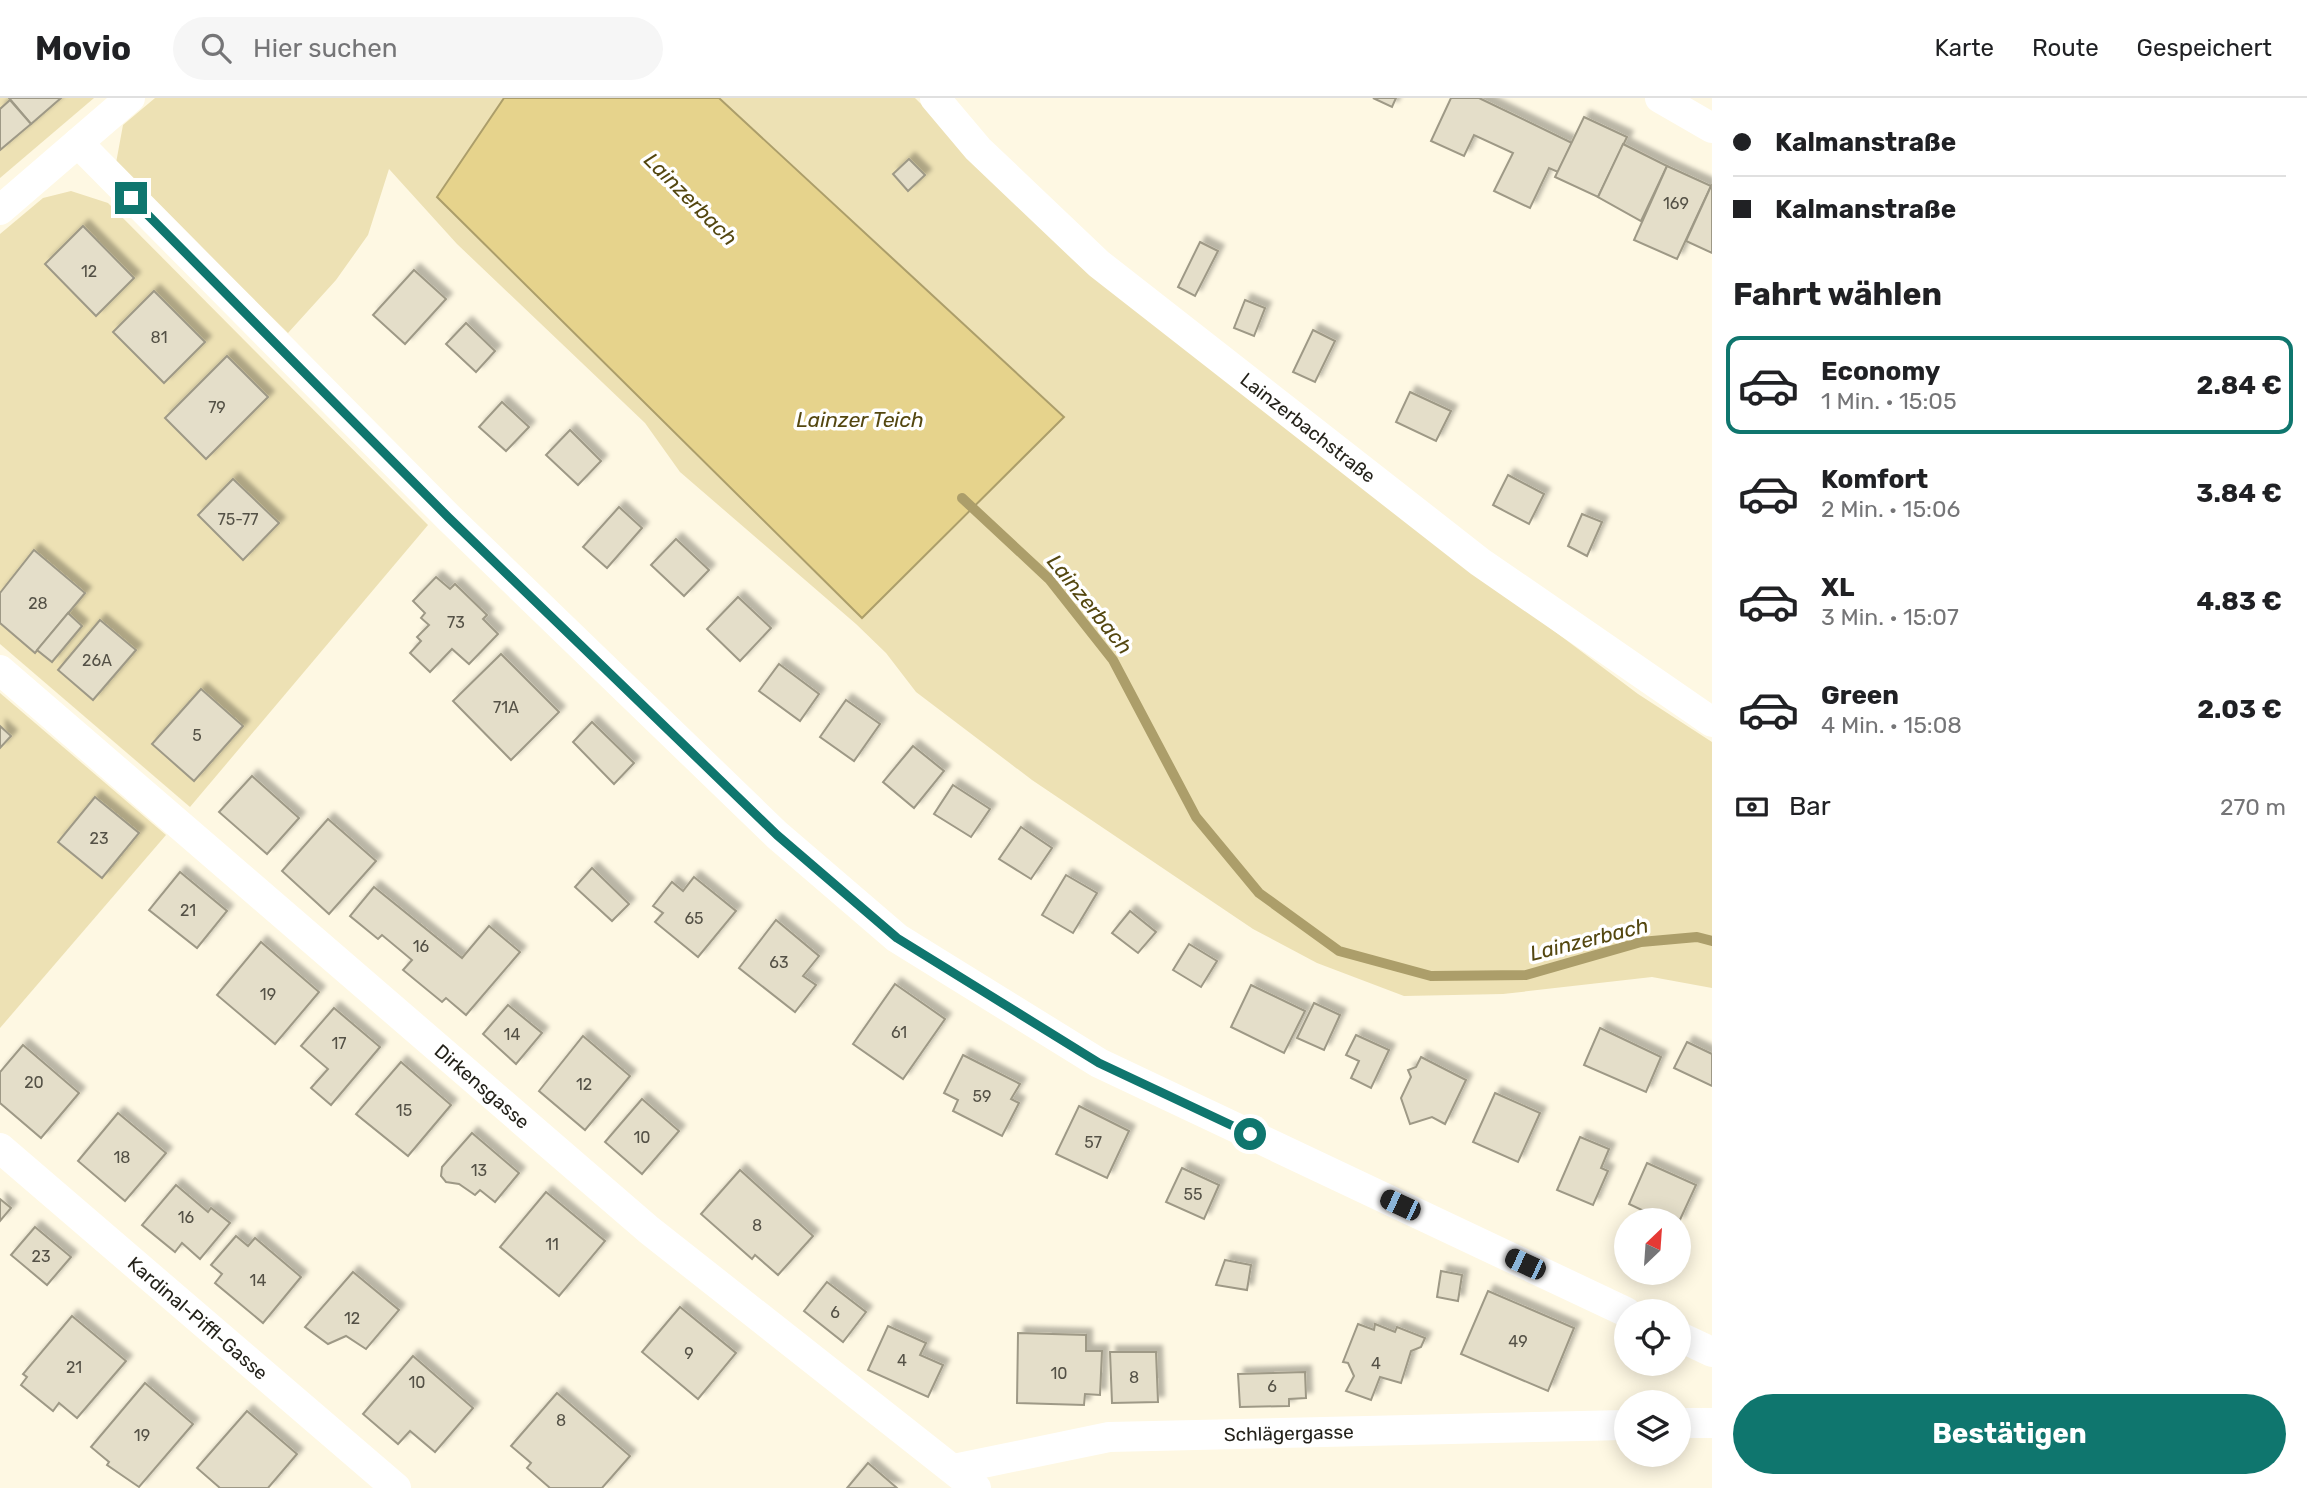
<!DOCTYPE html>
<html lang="de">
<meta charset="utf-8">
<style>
:root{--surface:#fff;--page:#f6f6f6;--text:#202124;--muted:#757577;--line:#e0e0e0;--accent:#0f766e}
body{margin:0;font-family:Rubik,sans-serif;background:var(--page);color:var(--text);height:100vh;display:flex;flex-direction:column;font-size:26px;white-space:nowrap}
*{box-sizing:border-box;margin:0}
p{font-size:23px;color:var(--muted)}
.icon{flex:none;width:38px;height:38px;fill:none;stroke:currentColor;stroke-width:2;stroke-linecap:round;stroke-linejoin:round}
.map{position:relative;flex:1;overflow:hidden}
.drawer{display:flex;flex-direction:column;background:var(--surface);width:595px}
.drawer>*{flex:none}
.banner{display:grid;align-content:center;height:154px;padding:0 21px;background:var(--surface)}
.needle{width:46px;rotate:25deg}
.controls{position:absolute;left:1614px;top:1110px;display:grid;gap:14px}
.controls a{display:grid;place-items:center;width:77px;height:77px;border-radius:50%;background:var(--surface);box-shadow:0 4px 18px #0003;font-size:35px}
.end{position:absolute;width:32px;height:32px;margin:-16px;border:9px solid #0f766e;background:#fff;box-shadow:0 0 0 4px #fff}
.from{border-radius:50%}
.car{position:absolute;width:21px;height:42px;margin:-21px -10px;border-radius:9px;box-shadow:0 0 5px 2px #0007;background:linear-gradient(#222 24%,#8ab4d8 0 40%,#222 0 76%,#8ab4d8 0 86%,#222 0)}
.banner b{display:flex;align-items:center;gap:24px;height:66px;font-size:26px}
.banner b+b{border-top:2px solid var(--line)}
.banner i{width:18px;height:18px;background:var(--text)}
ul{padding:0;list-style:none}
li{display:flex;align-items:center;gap:21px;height:98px;margin:0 14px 10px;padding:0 7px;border:4px solid transparent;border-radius:14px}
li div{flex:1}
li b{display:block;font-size:26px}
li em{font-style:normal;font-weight:700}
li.on{border-color:var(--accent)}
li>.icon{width:63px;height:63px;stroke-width:1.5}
h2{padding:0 21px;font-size:32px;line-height:84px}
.pay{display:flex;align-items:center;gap:18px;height:77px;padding:0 21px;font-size:26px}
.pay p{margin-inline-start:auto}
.action{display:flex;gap:14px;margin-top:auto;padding:14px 21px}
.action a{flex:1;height:80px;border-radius:42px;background:var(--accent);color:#fff;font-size:28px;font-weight:700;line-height:80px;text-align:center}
header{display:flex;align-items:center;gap:42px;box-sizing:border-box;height:98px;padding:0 35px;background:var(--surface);border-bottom:2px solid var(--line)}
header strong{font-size:33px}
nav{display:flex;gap:38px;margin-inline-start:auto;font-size:24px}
.search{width:490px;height:63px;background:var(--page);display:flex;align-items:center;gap:18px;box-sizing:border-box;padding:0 24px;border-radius:38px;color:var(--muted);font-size:26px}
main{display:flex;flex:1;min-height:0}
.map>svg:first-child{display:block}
</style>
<header>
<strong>Movio</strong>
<div class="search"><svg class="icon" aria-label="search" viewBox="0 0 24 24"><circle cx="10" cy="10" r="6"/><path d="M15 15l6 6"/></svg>Hier suchen</div>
<nav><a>Karte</a><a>Route</a><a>Gespeichert</a></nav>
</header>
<main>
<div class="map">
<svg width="1712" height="1390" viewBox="0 0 1712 1390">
<defs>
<filter id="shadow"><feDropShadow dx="6" dy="-6" stdDeviation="2" flood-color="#0004"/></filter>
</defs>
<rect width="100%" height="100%" fill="#fef8e3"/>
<g fill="#ede1b4">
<path d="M 0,0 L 94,0 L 0,80 Z"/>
<path d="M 155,0 L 504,0 L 437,99 L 862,520 L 1064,318 L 719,0 L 915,0 L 1052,136 L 1392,411 L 1638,596 L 1712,644 L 1712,890 L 1652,879 L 1503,896 L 1404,898 L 1317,865 L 1253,831 L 1032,682 L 916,594 L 886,555 L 856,526 L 680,374 L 645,325 L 457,146 L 389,71 L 368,137 L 336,182 L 288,235 L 116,65 L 123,27 Z"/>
<path d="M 71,93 L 108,105 L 428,427 L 190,709 L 0,546 L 0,136 L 43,100 Z"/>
<path d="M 0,595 L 166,737 L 0,930 Z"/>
</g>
<path fill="#e6d38c" stroke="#ac9e6a" stroke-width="2" d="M 504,0 L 719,0 L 1064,319 L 862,520 L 437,99 Z"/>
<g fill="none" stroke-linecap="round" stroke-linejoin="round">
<path stroke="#ac9e6a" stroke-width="10" d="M 962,400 L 1049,481 L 1113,562 L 1196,719 L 1259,795 L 1339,853 L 1431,878 L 1526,877 L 1641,844 L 1697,839 L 1712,843"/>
</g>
<g fill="#e4dec9" stroke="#9e9986" stroke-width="2" filter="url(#shadow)">
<path d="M 9,0 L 61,0 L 31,26 Z"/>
<path d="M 1373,0 L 1396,0 L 1392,9 Z"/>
<path d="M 1451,0 L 1479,0 L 1572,45 L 1558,74 L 1549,70 L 1530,110 L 1494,93 L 1513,55 L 1474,37 L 1464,58 L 1431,43 Z"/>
<path d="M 10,2 L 31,26 L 0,52 L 0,11 Z"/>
<path d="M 1584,19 L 1627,39 L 1598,99 L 1555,79 Z"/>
<path d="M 1623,46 L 1667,68 L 1641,123 L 1598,99 Z"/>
<path d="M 909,61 L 925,77 L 908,93 L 893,76 Z"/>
<path d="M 1667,68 L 1711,88 L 1677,161 L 1634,142 Z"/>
<path d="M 1712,86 L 1712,155 L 1686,143 Z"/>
<path d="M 83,128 L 134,180 L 96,218 L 45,166 Z"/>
<path d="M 1200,144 L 1218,153 L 1195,198 L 1178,189 Z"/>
<path d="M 414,172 L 446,201 L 405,246 L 373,217 Z"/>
<path d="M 154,193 L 205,244 L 164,285 L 113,234 Z"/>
<path d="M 1245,202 L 1265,210 L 1254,238 L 1234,230 Z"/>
<path d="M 466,225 L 495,253 L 476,274 L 446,246 Z"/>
<path d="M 1313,232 L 1335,243 L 1315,284 L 1293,274 Z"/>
<path d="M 227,258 L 268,299 L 206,361 L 165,320 Z"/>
<path d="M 1410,294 L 1451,313 L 1436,343 L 1396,324 Z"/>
<path d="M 502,304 L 529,329 L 506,353 L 479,329 Z"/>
<path d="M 570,332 L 601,363 L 578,387 L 546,357 Z"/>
<path d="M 1508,377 L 1544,396 L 1529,426 L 1493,407 Z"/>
<path d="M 233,381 L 279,425 L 243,462 L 198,417 Z"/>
<path d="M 619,409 L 642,430 L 607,470 L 583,449 Z"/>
<path d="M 1582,416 L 1602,424 L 1587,458 L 1568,448 Z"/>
<path d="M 676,441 L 709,472 L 684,498 L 651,467 Z"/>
<path d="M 34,452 L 85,495 L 35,555 L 0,525 L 0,495 Z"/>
<path d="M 436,479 L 450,491 L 455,486 L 487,517 L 483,521 L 498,536 L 469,566 L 452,551 L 430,574 L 410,555 L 421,543 L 417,539 L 429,527 L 421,520 L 425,515 L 413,503 Z"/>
<path d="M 738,499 L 771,530 L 740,563 L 707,531 Z"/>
<path d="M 68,515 L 82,528 L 52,564 L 37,552 Z"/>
<path d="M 100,522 L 136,552 L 93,602 L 58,572 Z"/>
<path d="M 501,556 L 559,614 L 511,662 L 453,603 Z"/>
<path d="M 779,566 L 819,596 L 800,623 L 759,593 Z"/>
<path d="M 201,591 L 243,628 L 194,683 L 152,646 Z"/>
<path d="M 846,602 L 880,626 L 854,663 L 820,639 Z"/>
<path d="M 592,624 L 634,665 L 614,686 L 573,644 Z"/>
<path d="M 0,628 L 11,638 L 0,650 Z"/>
<path d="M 913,648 L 944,673 L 914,710 L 883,684 Z"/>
<path d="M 252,678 L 299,720 L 267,756 L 219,714 Z"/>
<path d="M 953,687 L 990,711 L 971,739 L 934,716 Z"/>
<path d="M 95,699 L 139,735 L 102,780 L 58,744 Z"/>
<path d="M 328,721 L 376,763 L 329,816 L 282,773 Z"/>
<path d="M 1021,729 L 1052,750 L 1031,781 L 999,761 Z"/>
<path d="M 592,770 L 629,806 L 612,823 L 575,789 Z"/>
<path d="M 180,774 L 227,813 L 197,850 L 149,812 Z"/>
<path d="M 1066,777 L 1097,795 L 1073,835 L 1042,817 Z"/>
<path d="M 694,779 L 736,813 L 698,859 L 655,824 L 663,815 L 653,808 L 672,784 L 683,793 Z"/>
<path d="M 374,789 L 462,860 L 489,828 L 520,854 L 466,917 L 446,900 L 442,904 L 403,872 L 412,862 L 382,837 L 378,841 L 350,818 Z"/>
<path d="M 1130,813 L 1156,834 L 1138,855 L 1112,835 Z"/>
<path d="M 776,822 L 819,858 L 803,878 L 816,887 L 795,914 L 739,870 Z"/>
<path d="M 261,844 L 319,894 L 275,946 L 217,897 Z"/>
<path d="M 1189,846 L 1217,863 L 1201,889 L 1173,872 Z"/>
<path d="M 895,886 L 945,921 L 903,981 L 853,946 Z"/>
<path d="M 1251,887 L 1305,913 L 1284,955 L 1231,929 Z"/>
<path d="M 1314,905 L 1340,917 L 1324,952 L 1297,940 Z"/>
<path d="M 508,907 L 542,935 L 516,966 L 483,936 Z"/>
<path d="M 334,910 L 380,949 L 331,1007 L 311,990 L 328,971 L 301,948 Z"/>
<path d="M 1600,930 L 1661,959 L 1646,994 L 1584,967 Z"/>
<path d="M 1356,937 L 1389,952 L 1371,990 L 1351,980 L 1359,963 L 1346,957 Z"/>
<path d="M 583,938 L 630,978 L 585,1032 L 539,993 Z"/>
<path d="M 1687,944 L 1712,956 L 1712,988 L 1674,970 Z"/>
<path d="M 23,947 L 79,995 L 41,1040 L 0,1005 L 0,974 Z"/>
<path d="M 963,957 L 1020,986 L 1011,1001 L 1019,1005 L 1002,1038 L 953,1013 L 958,1002 L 944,995 Z"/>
<path d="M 1421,959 L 1466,982 L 1445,1026 L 1432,1019 L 1410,1026 L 1401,1000 L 1411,979 L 1408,972 L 1416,969 Z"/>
<path d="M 401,964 L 451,1007 L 408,1058 L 356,1016 Z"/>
<path d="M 1495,995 L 1540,1015 L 1518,1064 L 1473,1044 Z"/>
<path d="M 642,1001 L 679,1033 L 642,1076 L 605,1044 Z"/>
<path d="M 1079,1008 L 1129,1033 L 1107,1080 L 1056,1056 Z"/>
<path d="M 118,1015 L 166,1055 L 125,1103 L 78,1063 Z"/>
<path d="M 472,1035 L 519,1075 L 495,1104 L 480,1092 L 475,1097 L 459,1086 L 446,1084 L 441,1078 L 442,1069 Z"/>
<path d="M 1580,1039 L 1609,1051 L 1601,1070 L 1608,1073 L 1593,1107 L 1557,1092 Z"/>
<path d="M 1647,1065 L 1696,1087 L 1678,1126 L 1678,1122 L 1663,1122 L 1629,1106 Z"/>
<path d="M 1182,1070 L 1219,1087 L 1204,1121 L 1166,1104 Z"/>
<path d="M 740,1072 L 813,1138 L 778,1177 L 755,1157 L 752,1161 L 701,1116 Z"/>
<path d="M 176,1087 L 208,1114 L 211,1110 L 230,1125 L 200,1161 L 182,1145 L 175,1154 L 142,1127 Z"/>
<path d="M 546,1094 L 605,1143 L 559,1198 L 500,1149 Z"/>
<path d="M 0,1101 L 11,1110 L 0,1123 Z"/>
<path d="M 35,1129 L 71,1159 L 47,1187 L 11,1157 Z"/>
<path d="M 236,1138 L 248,1148 L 255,1140 L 301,1179 L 263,1225 L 215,1185 L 222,1176 L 211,1167 Z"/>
<path d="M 1225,1162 L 1251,1167 L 1247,1192 L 1216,1187 Z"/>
<path d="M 1441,1173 L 1462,1177 L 1458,1203 L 1437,1199 Z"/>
<path d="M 353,1174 L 399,1212 L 366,1251 L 346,1238 L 328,1246 L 305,1229 Z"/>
<path d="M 827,1184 L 866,1214 L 843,1244 L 804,1213 Z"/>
<path d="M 1488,1193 L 1574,1230 L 1548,1293 L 1461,1256 Z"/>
<path d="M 680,1209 L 736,1255 L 698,1301 L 642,1254 Z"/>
<path d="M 72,1218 L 126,1263 L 77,1320 L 59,1305 L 53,1313 L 21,1287 L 27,1279 L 23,1276 Z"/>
<path d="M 1358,1226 L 1374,1232 L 1375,1226 L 1395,1234 L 1397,1229 L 1425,1240 L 1421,1249 L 1411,1253 L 1401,1285 L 1380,1279 L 1371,1302 L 1346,1293 L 1354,1278 L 1348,1265 L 1343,1264 Z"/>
<path d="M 888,1228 L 926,1245 L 920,1257 L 943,1267 L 928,1299 L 868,1272 Z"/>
<path d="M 1018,1235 L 1086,1237 L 1086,1253 L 1102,1253 L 1100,1297 L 1085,1296 L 1084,1307 L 1017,1305 Z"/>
<path d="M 1110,1254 L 1156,1254 L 1158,1304 L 1112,1305 Z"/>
<path d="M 413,1258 L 473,1310 L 435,1354 L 410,1333 L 398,1346 L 363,1316 Z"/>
<path d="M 1305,1274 L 1306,1300 L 1289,1301 L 1289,1308 L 1240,1309 L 1238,1276 Z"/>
<path d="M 145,1285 L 193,1326 L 139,1389 L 107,1367 L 109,1364 L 91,1349 Z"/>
<path d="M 557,1295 L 630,1358 L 602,1390 L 550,1390 L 527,1370 L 531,1365 L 511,1348 Z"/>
<path d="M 247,1313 L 297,1356 L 268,1390 L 220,1390 L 197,1370 Z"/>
<path d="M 868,1365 L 897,1390 L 847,1390 Z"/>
</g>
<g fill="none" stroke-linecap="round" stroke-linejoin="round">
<g stroke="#fff" stroke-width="30">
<path id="s1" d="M 935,0 L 978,51 L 1099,166 L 1480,464 L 1712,624"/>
<path d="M 1660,0 L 1712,30"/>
<path d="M 78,45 L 449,420 L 777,737 L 897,840 L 1099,965 L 1626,1214"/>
<path d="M 0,112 L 130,0"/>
<path id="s2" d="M 0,572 L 649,1132 L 976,1390"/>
<path id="s3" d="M 0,1050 L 396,1390"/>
<path d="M 1678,1238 L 1712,1254"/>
<path d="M 1678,1325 L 1712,1325"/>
<path id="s4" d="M 954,1371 L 1109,1339 L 1626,1327"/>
</g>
</g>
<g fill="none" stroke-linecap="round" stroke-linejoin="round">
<path stroke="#0f766e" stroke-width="9" d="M 131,100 L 449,420 L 777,737 L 897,840 L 1099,965 L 1250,1036"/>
</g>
<g text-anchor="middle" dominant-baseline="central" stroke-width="7" stroke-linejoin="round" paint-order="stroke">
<g font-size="16" fill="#545146">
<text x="1676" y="105">169</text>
<text x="89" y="173">12</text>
<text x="159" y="239">81</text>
<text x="217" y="309">79</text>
<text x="238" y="421">75-77</text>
<text x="38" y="505">28</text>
<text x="456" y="524">73</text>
<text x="97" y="562">26A</text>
<text x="506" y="609">71A</text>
<text x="197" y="637">5</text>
<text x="99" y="740">23</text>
<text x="188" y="812">21</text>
<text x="694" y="820">65</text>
<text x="421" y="848">16</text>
<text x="779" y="864">63</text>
<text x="268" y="896">19</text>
<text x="899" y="934">61</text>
<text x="512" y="936">14</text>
<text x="339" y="945">17</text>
<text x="34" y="984">20</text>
<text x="584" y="986">12</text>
<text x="982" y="998">59</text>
<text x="404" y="1012">15</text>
<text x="642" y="1039">10</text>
<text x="1093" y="1044">57</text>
<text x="122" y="1059">18</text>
<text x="479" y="1072">13</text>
<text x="1193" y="1096">55</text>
<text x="186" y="1119">16</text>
<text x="757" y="1127">8</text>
<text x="552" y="1146">11</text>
<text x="41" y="1158">23</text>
<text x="258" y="1182">14</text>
<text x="835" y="1214">6</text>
<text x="352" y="1220">12</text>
<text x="1518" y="1243">49</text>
<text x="689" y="1255">9</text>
<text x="902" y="1262">4</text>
<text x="1376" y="1265">4</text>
<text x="74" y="1269">21</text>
<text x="1059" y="1275">10</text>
<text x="1134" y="1279">8</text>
<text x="417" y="1284">10</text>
<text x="1272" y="1288">6</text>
<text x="561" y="1322">8</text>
<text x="142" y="1337">19</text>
</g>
<g font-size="19" fill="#24221a" stroke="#fff">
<text stroke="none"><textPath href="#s1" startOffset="499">Lainzerbachstraße</textPath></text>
<text stroke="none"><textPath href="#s2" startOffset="637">Dirkensgasse</textPath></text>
<text stroke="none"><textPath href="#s3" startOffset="261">Kardinal-Piffl-Gasse</textPath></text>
<text stroke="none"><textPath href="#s4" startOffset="338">Schlägergasse</textPath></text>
</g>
<g font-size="21" font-style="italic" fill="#544710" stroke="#fff">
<text transform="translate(691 101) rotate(45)">Lainzerbach</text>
<text x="860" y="321">Lainzer Teich</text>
<text transform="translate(1090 506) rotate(51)">Lainzerbach</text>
<text transform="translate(1589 841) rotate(-14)">Lainzerbach</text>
</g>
</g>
</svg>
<div class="controls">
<a><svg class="needle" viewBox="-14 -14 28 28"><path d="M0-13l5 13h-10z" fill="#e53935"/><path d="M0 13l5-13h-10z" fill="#757577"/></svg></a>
<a><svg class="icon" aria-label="locate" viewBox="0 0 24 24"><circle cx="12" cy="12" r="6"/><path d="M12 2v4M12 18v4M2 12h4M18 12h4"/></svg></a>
<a><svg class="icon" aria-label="layers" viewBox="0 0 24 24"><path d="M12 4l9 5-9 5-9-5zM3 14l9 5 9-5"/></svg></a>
</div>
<i class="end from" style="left:1250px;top:1036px"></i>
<i class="end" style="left:131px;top:100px"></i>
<i class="car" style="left:1400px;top:1107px;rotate:295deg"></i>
<i class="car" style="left:1525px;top:1166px;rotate:295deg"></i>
</div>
<section class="drawer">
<div class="banner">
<b><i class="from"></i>Kalmanstraße</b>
<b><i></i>Kalmanstraße</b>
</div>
<h2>Fahrt wählen</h2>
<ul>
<li class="on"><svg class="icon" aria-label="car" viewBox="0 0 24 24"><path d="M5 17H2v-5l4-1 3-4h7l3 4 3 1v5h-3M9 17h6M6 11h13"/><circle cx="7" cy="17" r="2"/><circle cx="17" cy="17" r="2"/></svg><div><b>Economy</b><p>1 Min. · 15:05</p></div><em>2.84 €</em></li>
<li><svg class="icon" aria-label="car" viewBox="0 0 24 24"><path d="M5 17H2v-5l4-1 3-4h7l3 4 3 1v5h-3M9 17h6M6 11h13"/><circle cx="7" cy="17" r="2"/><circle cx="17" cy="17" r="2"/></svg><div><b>Komfort</b><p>2 Min. · 15:06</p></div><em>3.84 €</em></li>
<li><svg class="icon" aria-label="car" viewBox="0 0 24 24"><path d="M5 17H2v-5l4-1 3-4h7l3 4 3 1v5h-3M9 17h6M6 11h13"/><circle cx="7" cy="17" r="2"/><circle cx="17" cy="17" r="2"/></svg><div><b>XL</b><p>3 Min. · 15:07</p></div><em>4.83 €</em></li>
<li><svg class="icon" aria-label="car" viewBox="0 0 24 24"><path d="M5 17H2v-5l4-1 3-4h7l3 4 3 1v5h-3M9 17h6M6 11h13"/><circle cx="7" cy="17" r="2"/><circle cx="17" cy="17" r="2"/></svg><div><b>Green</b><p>4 Min. · 15:08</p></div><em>2.03 €</em></li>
</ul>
<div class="pay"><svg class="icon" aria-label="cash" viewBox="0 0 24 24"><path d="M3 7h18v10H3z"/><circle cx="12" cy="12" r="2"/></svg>Bar<p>270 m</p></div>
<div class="action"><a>Bestätigen</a></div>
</section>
</main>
